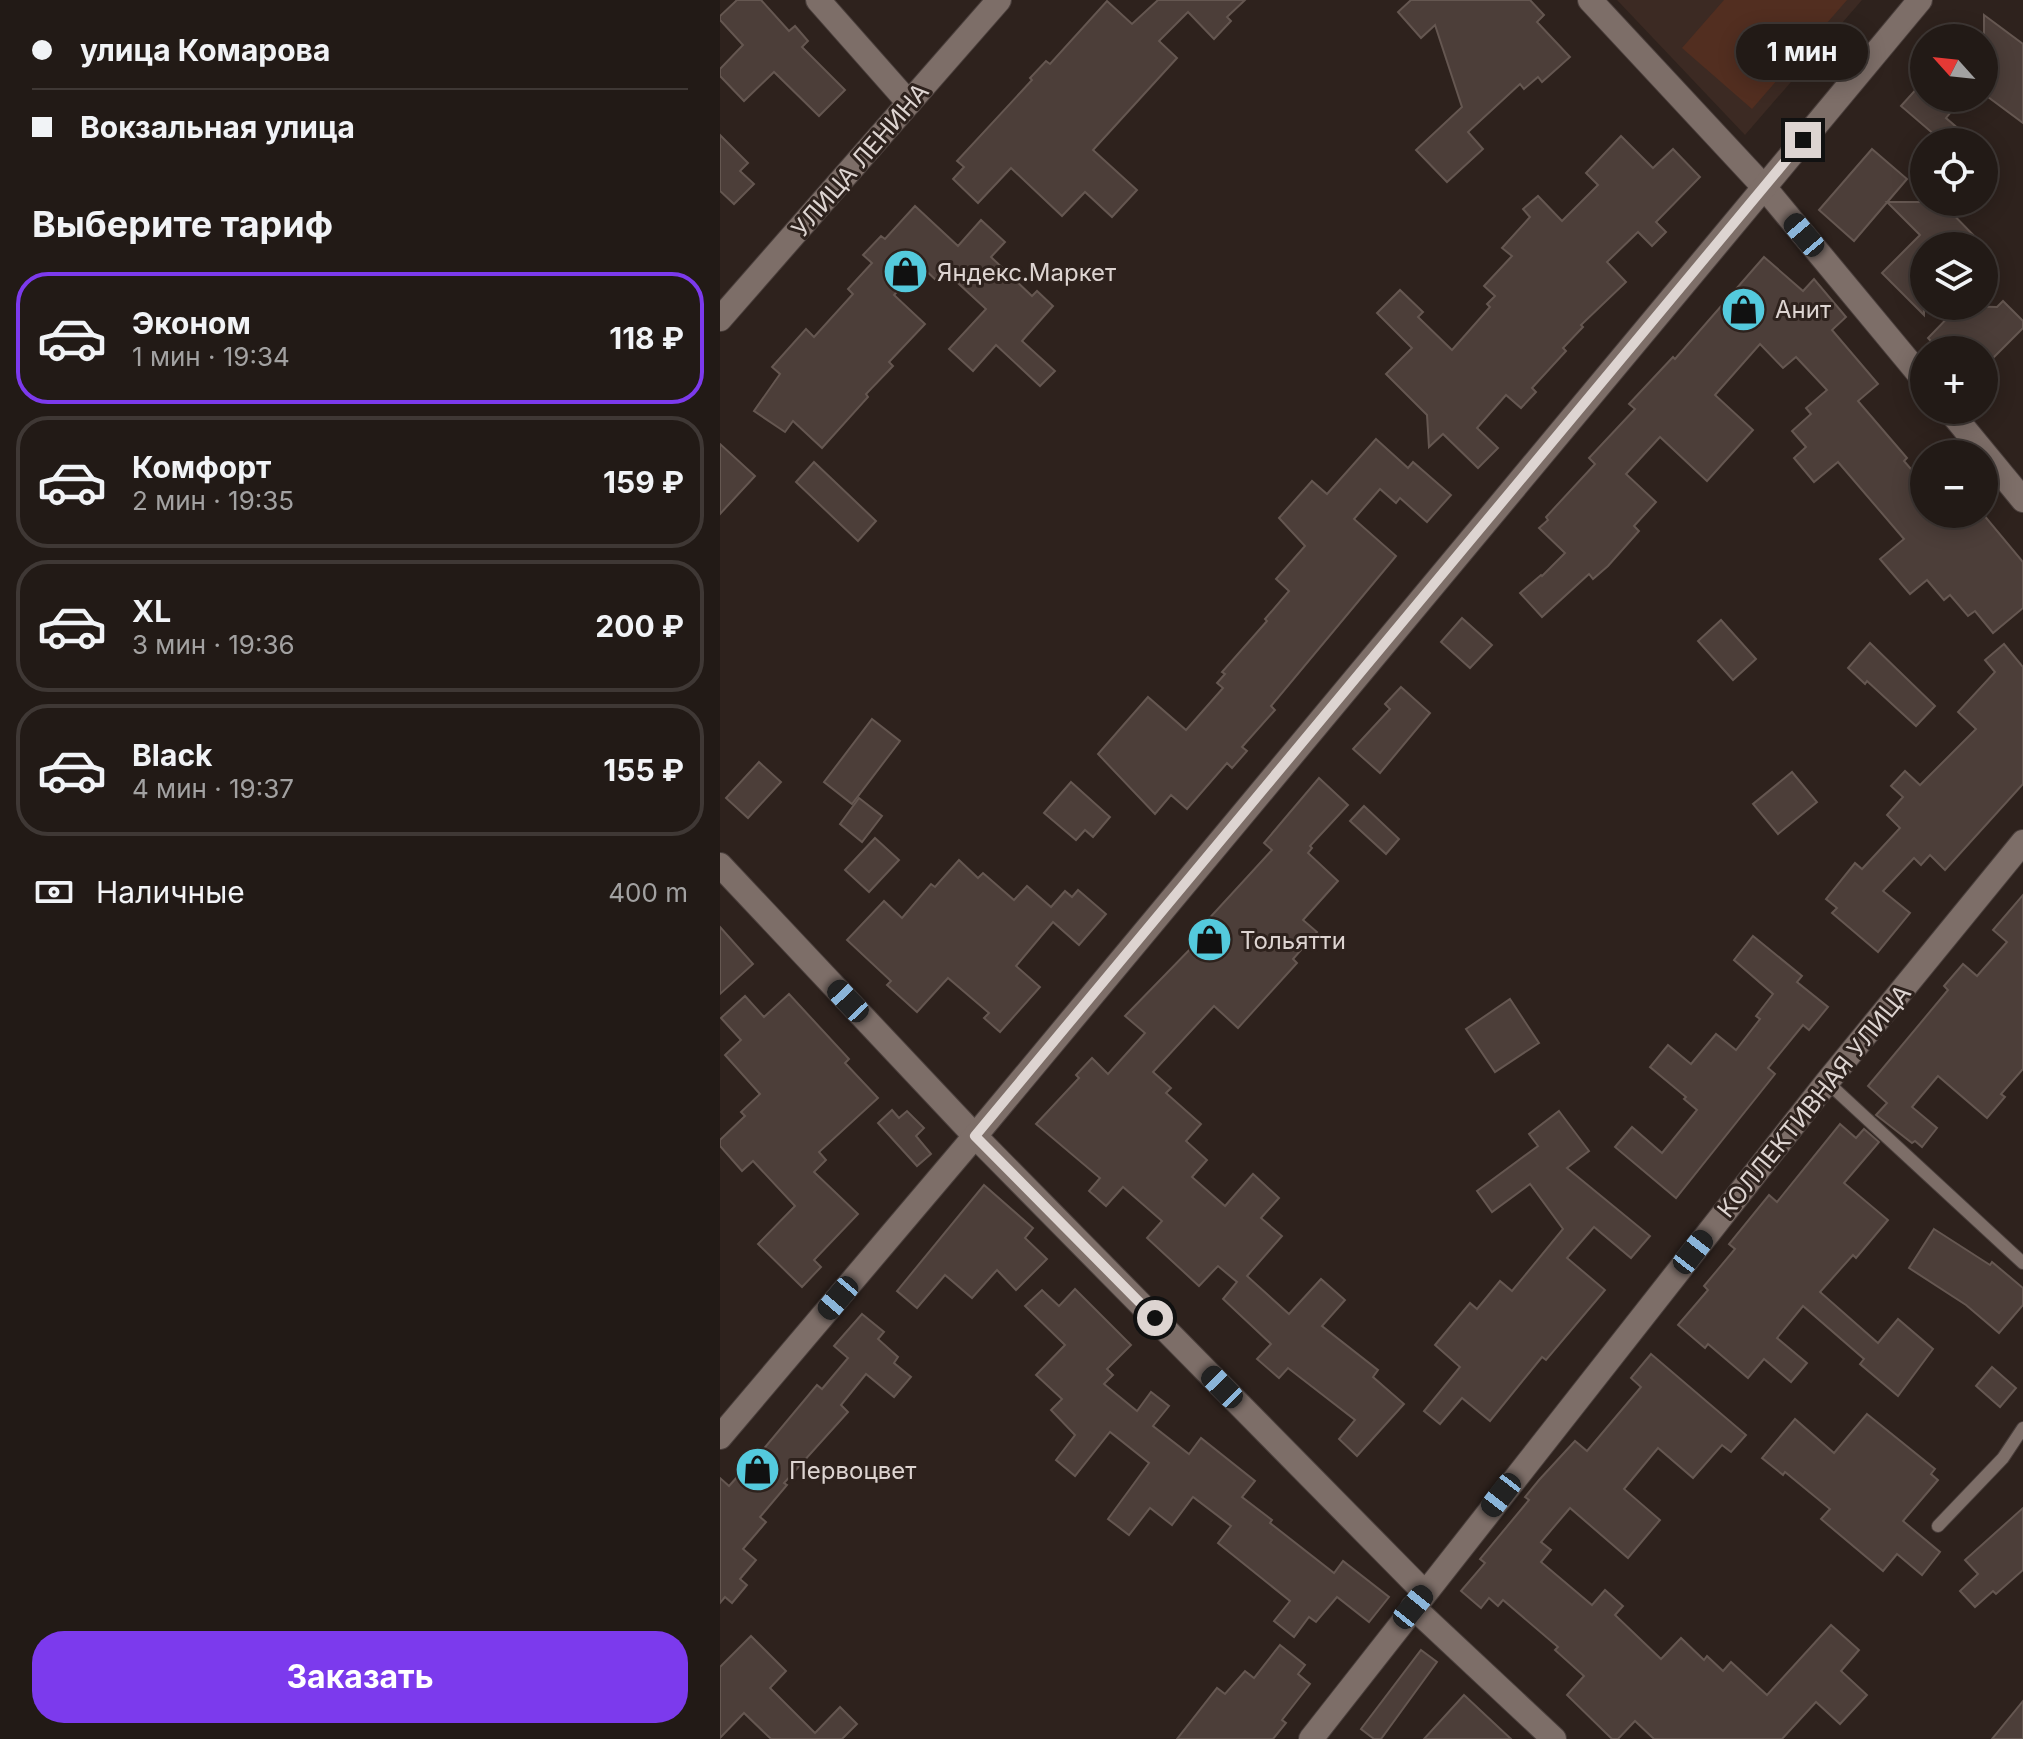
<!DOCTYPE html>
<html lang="ru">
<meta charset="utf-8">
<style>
:root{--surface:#221a16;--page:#2e2723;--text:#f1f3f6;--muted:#a2a1a1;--line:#3f3835;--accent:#7c3aed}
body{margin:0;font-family:Inter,sans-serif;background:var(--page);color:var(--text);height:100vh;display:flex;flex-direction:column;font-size:30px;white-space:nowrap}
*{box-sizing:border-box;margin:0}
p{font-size:26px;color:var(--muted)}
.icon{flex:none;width:44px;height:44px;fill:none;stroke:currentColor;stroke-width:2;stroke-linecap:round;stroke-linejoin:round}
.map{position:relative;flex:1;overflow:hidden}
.details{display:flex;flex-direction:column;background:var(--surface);width:720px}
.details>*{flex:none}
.guide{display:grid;align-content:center;height:176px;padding:0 32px;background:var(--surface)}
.needle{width:52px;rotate:297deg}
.buttons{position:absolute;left:1190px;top:24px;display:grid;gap:16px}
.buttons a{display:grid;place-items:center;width:88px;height:88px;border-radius:50%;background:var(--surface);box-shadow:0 4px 20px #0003,0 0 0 2px var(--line);font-size:40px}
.end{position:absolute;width:36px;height:36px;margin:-18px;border:10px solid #ddd4d1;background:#111;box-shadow:0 0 0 4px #111}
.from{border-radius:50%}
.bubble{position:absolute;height:56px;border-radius:28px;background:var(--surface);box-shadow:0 4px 20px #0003,0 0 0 2px var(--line);font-size:26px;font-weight:700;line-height:56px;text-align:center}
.car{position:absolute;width:24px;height:48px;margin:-24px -12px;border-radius:10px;box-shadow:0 0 6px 2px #0007;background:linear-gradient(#222 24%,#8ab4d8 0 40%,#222 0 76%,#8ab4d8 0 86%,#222 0)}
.guide b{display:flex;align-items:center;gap:28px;height:76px;font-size:30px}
.guide b+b{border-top:2px solid var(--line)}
.guide i{width:20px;height:20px;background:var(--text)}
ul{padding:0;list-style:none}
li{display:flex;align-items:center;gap:24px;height:132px;margin:0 16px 12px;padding:0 16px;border:4px solid var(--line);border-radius:32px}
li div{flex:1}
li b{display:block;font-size:30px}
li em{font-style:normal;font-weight:700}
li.on{border-color:var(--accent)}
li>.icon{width:72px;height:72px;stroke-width:1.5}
h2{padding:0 32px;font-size:36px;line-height:96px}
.pay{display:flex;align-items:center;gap:20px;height:88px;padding:0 32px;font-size:30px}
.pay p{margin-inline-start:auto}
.primary-button{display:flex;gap:16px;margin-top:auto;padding:16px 32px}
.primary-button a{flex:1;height:92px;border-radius:32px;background:var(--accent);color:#fff;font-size:32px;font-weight:700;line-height:92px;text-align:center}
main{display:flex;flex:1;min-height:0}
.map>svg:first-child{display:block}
</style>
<main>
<section class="details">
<div class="guide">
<b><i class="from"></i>улица Комарова</b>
<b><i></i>Вокзальная улица</b>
</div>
<h2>Выберите тариф</h2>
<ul>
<li class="on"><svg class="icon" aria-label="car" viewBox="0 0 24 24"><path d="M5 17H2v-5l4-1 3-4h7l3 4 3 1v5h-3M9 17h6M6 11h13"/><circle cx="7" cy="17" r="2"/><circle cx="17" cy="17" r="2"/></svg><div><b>Эконом</b><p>1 мин · 19:34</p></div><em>118 ₽</em></li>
<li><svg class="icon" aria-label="car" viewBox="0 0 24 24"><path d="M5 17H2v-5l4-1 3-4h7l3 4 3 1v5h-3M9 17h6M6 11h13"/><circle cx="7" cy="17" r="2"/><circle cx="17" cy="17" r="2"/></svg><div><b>Комфорт</b><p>2 мин · 19:35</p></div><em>159 ₽</em></li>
<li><svg class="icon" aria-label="car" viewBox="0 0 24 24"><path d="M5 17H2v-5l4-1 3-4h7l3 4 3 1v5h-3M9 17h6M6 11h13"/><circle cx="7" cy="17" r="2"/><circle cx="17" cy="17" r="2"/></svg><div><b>XL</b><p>3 мин · 19:36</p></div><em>200 ₽</em></li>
<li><svg class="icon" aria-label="car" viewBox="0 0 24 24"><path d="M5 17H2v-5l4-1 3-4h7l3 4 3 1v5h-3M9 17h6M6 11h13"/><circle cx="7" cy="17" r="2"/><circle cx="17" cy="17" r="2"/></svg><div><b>Black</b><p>4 мин · 19:37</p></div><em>155 ₽</em></li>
</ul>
<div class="pay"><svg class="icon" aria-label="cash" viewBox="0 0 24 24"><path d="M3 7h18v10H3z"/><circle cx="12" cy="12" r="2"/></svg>Наличные<p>400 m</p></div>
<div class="primary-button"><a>Заказать</a></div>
</section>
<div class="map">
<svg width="1303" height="1739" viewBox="0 0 1303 1739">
<rect width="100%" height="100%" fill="#2e221d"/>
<path fill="#3c2a23" d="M 897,0 L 1142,0 L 1025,135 Z"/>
<path fill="#522e20" d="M 1004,0 L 1127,0 L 1032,109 L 962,48 Z"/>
<g fill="#4c3e39" stroke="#655751" stroke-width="2">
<path d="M 17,0 L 41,0 L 69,31 L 75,26 L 88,41 L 82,47 L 125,90 L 99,116 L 54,72 L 24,101 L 0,76 L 0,69 L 23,45 L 0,20 L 0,16 Z"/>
<path d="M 438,0 L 525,0 L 507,17 L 511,21 L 494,39 L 468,12 L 439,41 L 457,58 L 373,150 L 417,190 L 392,217 L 365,192 L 342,216 L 291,168 L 258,203 L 233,179 L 244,167 L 237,161 L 312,80 L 310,78 L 326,61 L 330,64 L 387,1 L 412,24 Z"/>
<path d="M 691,0 L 810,0 L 824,15 L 817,22 L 850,57 L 822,82 L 818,77 L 804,89 L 800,84 L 748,132 L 763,149 L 727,182 L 696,150 L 742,107 L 715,25 L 701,38 L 678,12 Z"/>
<path d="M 1264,15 L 1303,44 L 1303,123 L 1264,94 Z"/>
<path d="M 1199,86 L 1204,90 L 1204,98 L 1213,98 L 1230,113 L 1226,118 L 1254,142 L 1223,142 L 1181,106 Z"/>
<path d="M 0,135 L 28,163 L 20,171 L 34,184 L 14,204 L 0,191 Z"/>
<path d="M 901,136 L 933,168 L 953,149 L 980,177 L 936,222 L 946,232 L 932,246 L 918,232 L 887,262 L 906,282 L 861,325 L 863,327 L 843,348 L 846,351 L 812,388 L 816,392 L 801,408 L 786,395 L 757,428 L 778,448 L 758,468 L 723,434 L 709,447 L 707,415 L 666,374 L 692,348 L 657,313 L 680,290 L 703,312 L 698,317 L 732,350 L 770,307 L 767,304 L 775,296 L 764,286 L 792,256 L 782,248 L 810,217 L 803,209 L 818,196 L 842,221 L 878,185 L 866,173 Z"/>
<path d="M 1152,149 L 1187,179 L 1134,241 L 1099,210 Z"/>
<path d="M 1167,202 L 1221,202 L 1264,246 L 1204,246 L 1204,315 L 1162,273 L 1200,235 Z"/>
<path d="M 195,206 L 238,246 L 261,220 L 285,242 L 271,257 L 312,296 L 317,291 L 333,306 L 302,341 L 335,371 L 320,386 L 276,345 L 253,371 L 229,349 L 266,309 L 227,273 L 218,282 L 201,266 L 174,295 L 205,324 L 169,362 L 173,366 L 146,394 L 148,397 L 102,448 L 73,421 L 65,432 L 34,411 L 60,374 L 52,367 L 86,329 L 94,337 L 133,294 L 128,289 L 152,263 L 143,255 L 161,236 L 165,239 Z"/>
<path d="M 1044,257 L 1083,291 L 1094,279 L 1126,317 L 1112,330 L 1158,384 L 1138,401 L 1187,458 L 1184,461 L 1204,484 L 1204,514 L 1263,514 L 1303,562 L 1303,608 L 1273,633 L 1255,611 L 1248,616 L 1230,595 L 1224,600 L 1207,580 L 1190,594 L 1160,559 L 1184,539 L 1118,462 L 1094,482 L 1074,458 L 1086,447 L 1072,431 L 1091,414 L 1086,408 L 1107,390 L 1076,357 L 1063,368 L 1040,344 L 995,395 L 1033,430 L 987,481 L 940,437 L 906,474 L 936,502 L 914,526 L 919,531 L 888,566 L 873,579 L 869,574 L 822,617 L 800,593 L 821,575 L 822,576 L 845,553 L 819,528 L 828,520 L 826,517 L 875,464 L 869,458 L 915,409 L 909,404 L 953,357 L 955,359 Z"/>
<path d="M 1283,301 L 1303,321 L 1303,328 L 1264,367 L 1264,350 L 1219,350 L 1208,338 L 1239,306 L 1277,307 Z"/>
<path d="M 656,439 L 688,468 L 693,462 L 731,495 L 707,522 L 680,498 L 676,503 L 660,489 L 634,519 L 676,556 L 551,706 L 555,710 L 522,747 L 527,751 L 512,768 L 507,763 L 467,809 L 451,795 L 435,814 L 378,754 L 428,697 L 466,730 L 503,688 L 497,683 L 505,674 L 502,672 L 547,621 L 545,619 L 569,591 L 556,579 L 585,546 L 559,518 L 592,481 L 607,494 Z"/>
<path d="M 0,444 L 35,476 L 0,514 Z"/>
<path d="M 94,462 L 156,521 L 138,541 L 76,482 Z"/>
<path d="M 742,618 L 772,645 L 750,668 L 721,642 Z"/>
<path d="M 1001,620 L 1036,659 L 1013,680 L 978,641 Z"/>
<path d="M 1150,643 L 1215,706 L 1196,726 L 1147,681 L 1145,684 L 1128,668 Z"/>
<path d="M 1284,644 L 1303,667 L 1303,784 L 1225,870 L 1210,855 L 1201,865 L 1194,858 L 1163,891 L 1190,913 L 1158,952 L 1112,913 L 1117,908 L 1106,899 L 1135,863 L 1142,869 L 1180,828 L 1167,815 L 1183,797 L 1171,786 L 1185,771 L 1200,785 L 1256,729 L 1238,712 L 1275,672 L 1265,660 Z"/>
<path d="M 681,687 L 710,713 L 660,773 L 633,749 L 670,709 L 665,704 Z"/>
<path d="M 152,719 L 180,741 L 132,804 L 104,782 Z"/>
<path d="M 39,762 L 61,782 L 28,818 L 6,798 Z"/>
<path d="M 1072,772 L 1097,802 L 1058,834 L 1033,804 Z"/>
<path d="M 599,778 L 628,805 L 590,846 L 592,848 L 588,853 L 618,881 L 583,920 L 597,932 L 573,959 L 577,963 L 518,1028 L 494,1006 L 433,1072 L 451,1088 L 446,1093 L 481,1124 L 466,1141 L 487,1160 L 472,1177 L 505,1206 L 533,1174 L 559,1198 L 541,1218 L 562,1236 L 527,1276 L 569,1314 L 601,1279 L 625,1300 L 602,1326 L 658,1370 L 653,1377 L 684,1404 L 637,1456 L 619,1439 L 635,1420 L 568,1368 L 559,1378 L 537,1359 L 551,1344 L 503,1299 L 517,1282 L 498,1266 L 479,1286 L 427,1238 L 442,1221 L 403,1187 L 386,1206 L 369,1191 L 380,1178 L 316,1124 L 359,1078 L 356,1075 L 372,1058 L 388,1074 L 425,1033 L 405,1016 L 478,941 L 473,936 L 552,850 L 544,843 Z"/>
<path d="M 351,782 L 390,817 L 373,837 L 365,830 L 356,840 L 324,813 Z"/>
<path d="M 139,798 L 162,816 L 142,842 L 120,824 Z"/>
<path d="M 644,806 L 679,839 L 666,854 L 630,821 Z"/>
<path d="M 155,838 L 179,860 L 149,892 L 125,870 Z"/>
<path d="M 239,860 L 258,878 L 263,873 L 294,900 L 307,886 L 331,907 L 345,891 L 352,897 L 358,890 L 386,914 L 359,945 L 333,922 L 296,966 L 320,987 L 280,1032 L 264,1018 L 269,1013 L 228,978 L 197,1012 L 167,985 L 171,981 L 127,940 L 164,901 L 182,918 L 211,884 L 215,887 Z"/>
<path d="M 1303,895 L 1303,1069 L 1281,1094 L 1285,1097 L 1267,1118 L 1218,1076 L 1192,1107 L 1217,1128 L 1202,1147 L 1195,1141 L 1192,1143 L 1156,1115 L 1167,1103 L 1148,1086 L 1228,990 L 1224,986 L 1243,964 L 1257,976 L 1287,942 L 1273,930 Z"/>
<path d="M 0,927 L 33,964 L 0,994 Z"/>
<path d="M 1033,936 L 1082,976 L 1077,982 L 1108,1007 L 1089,1030 L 1083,1025 L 1048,1068 L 1055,1074 L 956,1198 L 895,1147 L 912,1127 L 942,1153 L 977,1110 L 964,1099 L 966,1097 L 930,1067 L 948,1045 L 971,1064 L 996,1034 L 1016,1050 L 1040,1019 L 1036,1016 L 1053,994 L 1014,960 Z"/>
<path d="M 69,994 L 129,1059 L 125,1063 L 158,1098 L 99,1152 L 106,1160 L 94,1172 L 138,1214 L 94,1260 L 101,1267 L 82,1287 L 38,1244 L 75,1206 L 33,1161 L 22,1171 L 0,1146 L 0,1140 L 25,1116 L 21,1112 L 40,1094 L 5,1055 L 21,1040 L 1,1018 L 25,996 L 44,1017 Z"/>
<path d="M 790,999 L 819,1043 L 775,1072 L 746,1029 Z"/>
<path d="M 172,1110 L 179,1118 L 187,1111 L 204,1128 L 196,1136 L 211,1154 L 197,1166 L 158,1123 Z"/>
<path d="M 839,1111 L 869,1151 L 847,1168 L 930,1236 L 911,1258 L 874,1227 L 847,1258 L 885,1290 L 826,1360 L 822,1357 L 770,1421 L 742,1398 L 720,1424 L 704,1411 L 740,1367 L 715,1345 L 750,1303 L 757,1309 L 780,1281 L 792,1291 L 843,1229 L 810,1184 L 772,1212 L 757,1191 L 818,1146 L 809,1134 Z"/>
<path d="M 1120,1124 L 1136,1138 L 1144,1129 L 1159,1142 L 1124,1183 L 1168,1220 L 1136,1258 L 1133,1255 L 1100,1292 L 1158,1343 L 1178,1319 L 1213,1349 L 1178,1396 L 1140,1364 L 1144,1359 L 1083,1306 L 1057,1338 L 1087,1363 L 1071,1382 L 1044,1359 L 1028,1378 L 988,1344 L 985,1348 L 958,1325 L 988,1290 L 984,1286 L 1015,1249 L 1009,1244 L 1049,1195 L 1057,1202 Z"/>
<path d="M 264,1185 L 313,1228 L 305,1238 L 327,1259 L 296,1290 L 277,1270 L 252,1298 L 225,1275 L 197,1308 L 177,1291 Z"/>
<path d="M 1214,1229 L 1270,1265 L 1272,1262 L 1303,1288 L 1303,1305 L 1279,1333 L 1246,1305 L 1189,1268 Z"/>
<path d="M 355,1289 L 411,1345 L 387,1369 L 393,1375 L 384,1384 L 417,1411 L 431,1392 L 449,1406 L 433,1426 L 469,1454 L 481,1438 L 535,1481 L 522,1497 L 552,1520 L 550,1523 L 614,1573 L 623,1561 L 669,1597 L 649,1622 L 617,1597 L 596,1622 L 589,1617 L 574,1637 L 554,1621 L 570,1601 L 498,1543 L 511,1526 L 473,1497 L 452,1525 L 430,1508 L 409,1535 L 388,1519 L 429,1463 L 390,1432 L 355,1476 L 336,1460 L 355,1435 L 331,1410 L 342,1399 L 316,1375 L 345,1345 L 305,1306 L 322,1290 L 339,1306 Z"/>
<path d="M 142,1314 L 164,1332 L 158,1339 L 178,1357 L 174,1363 L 191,1377 L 174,1397 L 146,1374 L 121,1405 L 128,1412 L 64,1483 L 67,1485 L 40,1517 L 46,1522 L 23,1549 L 36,1560 L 20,1579 L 27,1585 L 12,1603 L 5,1597 L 0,1603 L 0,1478 L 9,1486 L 35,1457 L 36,1458 L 97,1385 L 102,1389 L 128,1358 L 114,1346 Z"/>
<path d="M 931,1354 L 1026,1435 L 1011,1452 L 1002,1445 L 973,1478 L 938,1448 L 904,1489 L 940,1520 L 908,1558 L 850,1508 L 821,1542 L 831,1550 L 821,1562 L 872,1605 L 885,1590 L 903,1606 L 895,1615 L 941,1659 L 961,1638 L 984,1660 L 987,1656 L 1003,1671 L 1011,1662 L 1047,1695 L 1111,1625 L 1139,1650 L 1121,1671 L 1147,1695 L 1120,1724 L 1096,1702 L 1062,1739 L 934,1739 L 915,1721 L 898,1739 L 892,1739 L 847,1695 L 864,1676 L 835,1650 L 838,1647 L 783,1600 L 778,1606 L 769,1598 L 761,1608 L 741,1591 L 765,1563 L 760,1559 L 809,1500 L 805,1497 L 819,1480 L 855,1441 L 867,1451 L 921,1387 L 911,1378 Z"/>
<path d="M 1272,1367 L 1296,1388 L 1280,1407 L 1256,1386 Z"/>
<path d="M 1147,1414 L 1215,1469 L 1211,1474 L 1218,1480 L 1183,1521 L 1220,1552 L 1202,1575 L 1177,1554 L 1163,1571 L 1101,1519 L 1110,1509 L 1065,1472 L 1063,1475 L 1042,1458 L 1075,1419 L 1114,1453 Z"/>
<path d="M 1303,1508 L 1303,1570 L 1276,1594 L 1273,1591 L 1255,1607 L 1240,1591 L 1258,1574 L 1245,1560 Z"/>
<path d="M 31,1636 L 66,1671 L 50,1688 L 95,1733 L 120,1707 L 137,1724 L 122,1739 L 51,1739 L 24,1713 L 0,1738 L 0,1667 Z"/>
<path d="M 560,1645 L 585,1665 L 578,1674 L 590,1684 L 562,1720 L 566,1723 L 553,1739 L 457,1739 L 497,1688 L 505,1694 L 525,1671 L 534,1678 Z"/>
<path d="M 701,1650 L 717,1662 L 661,1739 L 654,1739 L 641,1729 Z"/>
<path d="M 744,1695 L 791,1739 L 704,1739 Z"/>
<path d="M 1303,1701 L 1303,1739 L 1272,1739 Z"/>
</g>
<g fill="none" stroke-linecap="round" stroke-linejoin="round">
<defs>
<g id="service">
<path d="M 1107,1082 L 1303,1263"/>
<path d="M 1218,1526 L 1283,1458 L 1303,1428"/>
</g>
<g id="minor">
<path d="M 98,0 L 189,103"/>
<path d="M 870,0 L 1044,187 L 1204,380"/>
<path d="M 1229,410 L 1303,500"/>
<path d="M 0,865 L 255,1136 L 704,1592"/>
<path d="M 0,1437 L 255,1136 L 1200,0"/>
<path d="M 693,1607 L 834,1739"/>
<path d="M 591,1739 L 1107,1082 L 1303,842"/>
</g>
<path id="secondary" d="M 0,319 L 279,0"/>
</defs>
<use href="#service" stroke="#4a3f3c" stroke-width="14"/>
<use href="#minor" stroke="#4a3f3c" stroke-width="26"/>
<use href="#secondary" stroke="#4a3f3c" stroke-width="26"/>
<use href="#service" stroke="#7d6e68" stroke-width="12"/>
<use href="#minor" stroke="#7d6e68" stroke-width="24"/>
<use href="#secondary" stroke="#7d6e68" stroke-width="24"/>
</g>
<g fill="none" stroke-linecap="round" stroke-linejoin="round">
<path stroke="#ddd4d1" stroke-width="10" d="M 435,1318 L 255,1136 L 1083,140"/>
</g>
<defs>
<symbol id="shop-disc" viewBox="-11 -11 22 22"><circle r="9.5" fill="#54cadd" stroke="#2e221d"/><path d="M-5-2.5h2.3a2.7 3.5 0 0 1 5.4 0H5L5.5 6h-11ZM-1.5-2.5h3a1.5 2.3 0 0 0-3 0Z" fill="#111"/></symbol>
</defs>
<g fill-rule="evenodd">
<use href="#shop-disc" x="160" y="246" width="51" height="51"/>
<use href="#shop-disc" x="998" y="284" width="51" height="51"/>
<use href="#shop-disc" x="464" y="914" width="51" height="51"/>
<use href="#shop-disc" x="12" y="1444" width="51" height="51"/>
</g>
<g text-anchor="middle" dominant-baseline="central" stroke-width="6" stroke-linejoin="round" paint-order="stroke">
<g font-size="24" fill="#ddd4d1" stroke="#2e221d">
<text transform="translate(140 160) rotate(-49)">УЛИЦА ЛЕНИНА</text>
<text transform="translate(1094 1101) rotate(-51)">КОЛЛЕКТИВНАЯ УЛИЦА</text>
</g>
<g font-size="24" fill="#ddd4d1" stroke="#2e221d" text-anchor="start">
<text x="217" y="272">Яндекс.Маркет</text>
<text x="1055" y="309">Анит</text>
<text x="520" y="940">Тольятти</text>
<text x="69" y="1470">Первоцвет</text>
</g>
</g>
</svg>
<div class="buttons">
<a><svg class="needle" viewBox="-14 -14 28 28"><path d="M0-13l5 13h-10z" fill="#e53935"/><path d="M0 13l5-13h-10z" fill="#a2a1a1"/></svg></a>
<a><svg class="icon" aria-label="locate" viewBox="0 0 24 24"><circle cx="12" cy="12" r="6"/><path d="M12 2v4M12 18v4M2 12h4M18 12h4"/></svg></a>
<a><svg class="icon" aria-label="layers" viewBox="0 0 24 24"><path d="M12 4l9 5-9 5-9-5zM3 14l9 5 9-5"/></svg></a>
<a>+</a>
<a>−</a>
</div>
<i class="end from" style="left:435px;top:1318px"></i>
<i class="end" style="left:1083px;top:140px"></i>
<div class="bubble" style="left:1016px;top:24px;width:132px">1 мин</div>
<i class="car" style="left:1084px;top:235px;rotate:320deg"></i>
<i class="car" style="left:128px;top:1001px;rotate:317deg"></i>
<i class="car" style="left:973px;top:1252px;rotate:38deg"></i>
<i class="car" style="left:118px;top:1298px;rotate:220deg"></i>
<i class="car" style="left:502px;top:1387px;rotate:316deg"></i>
<i class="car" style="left:781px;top:1495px;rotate:218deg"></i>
<i class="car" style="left:693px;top:1607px;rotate:39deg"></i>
</div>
</main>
